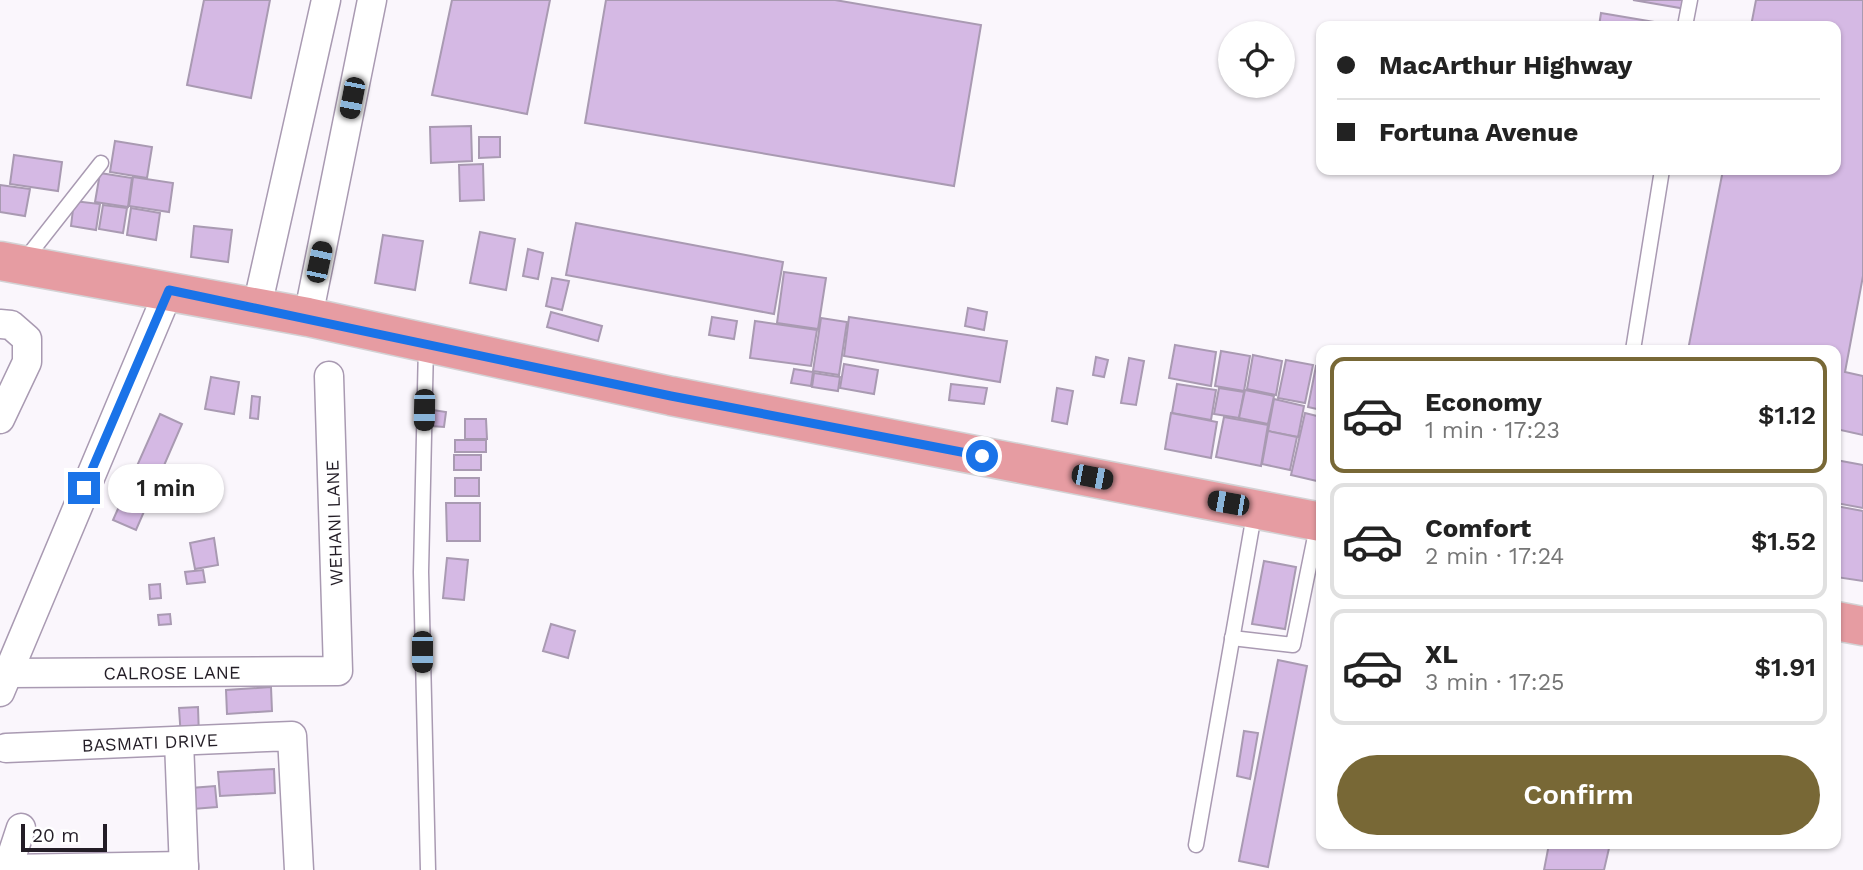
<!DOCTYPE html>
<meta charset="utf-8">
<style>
:root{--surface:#fff;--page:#f6f6f6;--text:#222;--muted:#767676;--line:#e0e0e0;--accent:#786836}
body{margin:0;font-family:"Work Sans",sans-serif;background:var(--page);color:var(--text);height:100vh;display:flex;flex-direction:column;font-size:26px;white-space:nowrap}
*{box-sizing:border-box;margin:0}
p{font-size:23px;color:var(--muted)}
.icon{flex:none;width:38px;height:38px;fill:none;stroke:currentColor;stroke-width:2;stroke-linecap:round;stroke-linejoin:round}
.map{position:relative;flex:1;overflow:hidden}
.sheet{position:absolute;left:1316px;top:345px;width:525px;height:504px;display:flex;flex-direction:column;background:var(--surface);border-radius:14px;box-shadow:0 2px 5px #0004}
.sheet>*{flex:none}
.top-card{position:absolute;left:1316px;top:21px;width:525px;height:154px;border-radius:14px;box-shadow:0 2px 5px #0004;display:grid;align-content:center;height:154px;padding:0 21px;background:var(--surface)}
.tools{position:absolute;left:1218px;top:21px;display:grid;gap:14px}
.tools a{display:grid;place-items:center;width:77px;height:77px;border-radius:50%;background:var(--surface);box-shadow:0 2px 5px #0004;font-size:35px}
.scale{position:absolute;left:21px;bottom:18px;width:86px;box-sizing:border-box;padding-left:7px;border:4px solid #231d26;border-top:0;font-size:19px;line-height:24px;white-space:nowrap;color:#231d26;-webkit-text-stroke:5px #fff;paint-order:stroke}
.end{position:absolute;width:32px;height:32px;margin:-16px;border:9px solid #1a73e8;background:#fff;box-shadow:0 0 0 4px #fff}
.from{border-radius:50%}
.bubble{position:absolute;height:49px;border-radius:24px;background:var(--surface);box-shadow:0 2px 5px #0004;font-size:23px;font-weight:600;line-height:49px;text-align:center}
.car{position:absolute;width:21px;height:42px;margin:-21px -10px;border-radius:9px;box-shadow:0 0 5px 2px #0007;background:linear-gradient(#222 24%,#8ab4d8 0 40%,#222 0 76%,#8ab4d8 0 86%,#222 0)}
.top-card b{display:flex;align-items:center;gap:24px;height:66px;font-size:26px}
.top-card b+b{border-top:2px solid var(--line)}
.top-card i{width:18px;height:18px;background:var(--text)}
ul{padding:12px 0 0;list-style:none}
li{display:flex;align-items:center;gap:21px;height:116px;margin:0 14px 10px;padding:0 7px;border:4px solid var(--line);border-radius:14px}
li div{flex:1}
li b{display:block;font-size:26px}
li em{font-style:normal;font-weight:600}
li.active{border-color:var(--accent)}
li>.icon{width:63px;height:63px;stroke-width:1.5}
.cta{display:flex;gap:14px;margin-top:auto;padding:14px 21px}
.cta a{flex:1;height:80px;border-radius:42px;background:var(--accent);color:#fff;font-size:28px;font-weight:600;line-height:80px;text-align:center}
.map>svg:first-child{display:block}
</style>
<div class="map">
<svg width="1863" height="870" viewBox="0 0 1863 870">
<rect width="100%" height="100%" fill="#faf6fc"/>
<g fill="#d5b9e4" stroke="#a99ab2" stroke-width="2">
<path d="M 204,0 L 270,0 L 251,98 L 187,85 Z"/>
<path d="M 452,0 L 550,0 L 527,114 L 432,95 Z"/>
<path d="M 606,0 L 835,0 L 981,25 L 954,186 L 585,123 Z"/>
<path d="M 1633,0 L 1687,0 L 1686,9 Z"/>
<path d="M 1756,0 L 1863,0 L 1863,276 L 1845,372 L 1863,376 L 1863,435 L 1836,429 L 1836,350 L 1688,350 L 1723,170 L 1836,170 L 1836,26 L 1751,26 Z"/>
<path d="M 1601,13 L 1678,26 L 1599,26 Z"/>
<path d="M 471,126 L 472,161 L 431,163 L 430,127 Z"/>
<path d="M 479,137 L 500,137 L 500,157 L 479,158 Z"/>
<path d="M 115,141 L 152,147 L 147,178 L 110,172 Z"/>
<path d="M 14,155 L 62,162 L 58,191 L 10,184 Z"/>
<path d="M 483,164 L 484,200 L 460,201 L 459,165 Z"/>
<path d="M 100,173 L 132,178 L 128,207 L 95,202 Z"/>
<path d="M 133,177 L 173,183 L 169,212 L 129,206 Z"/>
<path d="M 0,185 L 30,189 L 25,216 L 0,212 Z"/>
<path d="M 74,201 L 100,204 L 96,230 L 71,226 Z"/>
<path d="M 103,205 L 127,208 L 123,233 L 99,229 Z"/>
<path d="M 131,208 L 160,213 L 156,240 L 127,235 Z"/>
<path d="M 576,223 L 783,262 L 774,314 L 566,275 Z"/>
<path d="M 194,226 L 232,230 L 228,262 L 191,257 Z"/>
<path d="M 480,232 L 515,239 L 506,290 L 470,283 Z"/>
<path d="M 383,235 L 423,241 L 415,290 L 375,283 Z"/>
<path d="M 528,249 L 543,253 L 538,279 L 523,276 Z"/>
<path d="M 784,272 L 826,278 L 818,329 L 777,323 Z"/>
<path d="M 552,278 L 569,281 L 562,310 L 546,306 Z"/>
<path d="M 968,308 L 987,312 L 984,330 L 965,326 Z"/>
<path d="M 551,312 L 602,326 L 598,341 L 547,327 Z"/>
<path d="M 712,317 L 737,321 L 734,339 L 709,335 Z"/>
<path d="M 849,317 L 1007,341 L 1000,382 L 844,356 Z"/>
<path d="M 821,318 L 847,322 L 839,375 L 813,371 Z"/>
<path d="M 755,321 L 817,330 L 811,366 L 750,358 Z"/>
<path d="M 1175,345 L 1216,352 L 1211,386 L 1169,378 Z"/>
<path d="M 1221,351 L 1250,356 L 1244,391 L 1215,386 Z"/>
<path d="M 1253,355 L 1282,361 L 1276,395 L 1247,389 Z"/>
<path d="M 1096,357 L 1108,360 L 1104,377 L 1093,375 Z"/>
<path d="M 1129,358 L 1144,361 L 1136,405 L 1121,403 Z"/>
<path d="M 1286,360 L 1313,365 L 1305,403 L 1278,398 Z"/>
<path d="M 844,364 L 878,370 L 874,394 L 840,388 Z"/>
<path d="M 1316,366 L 1321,367 L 1321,410 L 1308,407 Z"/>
<path d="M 794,369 L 813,372 L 811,386 L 791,383 Z"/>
<path d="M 814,373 L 840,377 L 838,391 L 812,387 Z"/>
<path d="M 211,377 L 239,382 L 234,414 L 205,409 Z"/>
<path d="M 951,384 L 987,388 L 984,404 L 949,400 Z"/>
<path d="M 1177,384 L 1216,390 L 1211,420 L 1172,413 Z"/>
<path d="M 1057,388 L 1073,391 L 1067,424 L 1052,421 Z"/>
<path d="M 1219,388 L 1244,392 L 1239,418 L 1214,414 Z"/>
<path d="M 1245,390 L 1274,396 L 1268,424 L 1239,418 Z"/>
<path d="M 252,396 L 260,397 L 258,419 L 250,418 Z"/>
<path d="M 1274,399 L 1304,406 L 1298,437 L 1268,431 Z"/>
<path d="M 433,410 L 446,412 L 444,427 L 431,426 Z"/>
<path d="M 1171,413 L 1217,422 L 1211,458 L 1165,449 Z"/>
<path d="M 1305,413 L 1321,417 L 1321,482 L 1291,475 Z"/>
<path d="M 160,414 L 182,424 L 136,530 L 113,520 Z"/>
<path d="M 1224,417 L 1268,425 L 1261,466 L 1216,457 Z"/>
<path d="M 465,419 L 486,419 L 487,439 L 465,439 Z"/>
<path d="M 1268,431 L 1297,437 L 1290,470 L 1262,464 Z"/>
<rect x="455" y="440" width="31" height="12"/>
<rect x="454" y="455" width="27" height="15"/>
<path d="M 1836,460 L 1863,465 L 1863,508 L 1836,503 Z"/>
<rect x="455" y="478" width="24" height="18"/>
<path d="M 446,503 L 480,503 L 480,541 L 447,541 Z"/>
<path d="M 1836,506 L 1863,511 L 1863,581 L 1836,577 Z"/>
<path d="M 214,538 L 218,565 L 195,569 L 190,543 Z"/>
<path d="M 447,558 L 468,560 L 464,600 L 443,598 Z"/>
<path d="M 1264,561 L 1296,567 L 1285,629 L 1252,624 Z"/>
<path d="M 203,570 L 205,582 L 187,584 L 185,572 Z"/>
<path d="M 160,584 L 161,598 L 150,599 L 149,585 Z"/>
<path d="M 170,614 L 171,624 L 159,625 L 158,615 Z"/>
<path d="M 551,624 L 575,631 L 568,658 L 543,651 Z"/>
<path d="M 1278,660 L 1307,666 L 1268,867 L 1239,861 Z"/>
<path d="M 271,687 L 272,711 L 227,714 L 226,690 Z"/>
<path d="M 198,707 L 199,737 L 181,738 L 179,708 Z"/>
<path d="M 1244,731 L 1258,733 L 1250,779 L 1237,776 Z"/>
<path d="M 274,769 L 275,793 L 220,796 L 218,772 Z"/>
<path d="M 215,786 L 217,807 L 193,809 L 191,788 Z"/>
<path d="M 1549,844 L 1610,844 L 1604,870 L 1544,870 Z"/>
</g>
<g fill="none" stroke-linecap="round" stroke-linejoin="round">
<defs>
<g id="service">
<path d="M 1685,26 L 1690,0"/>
<path d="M 24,261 L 101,163"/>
<path d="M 426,345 L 421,572 L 428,870"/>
<path d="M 1633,350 L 1662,170"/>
<path d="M 1232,638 L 1293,645 L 1318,522"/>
<path d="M 1196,845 L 1255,509"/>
</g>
<g id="minor">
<path d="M 257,307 L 326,0"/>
<path d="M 308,317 L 372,0"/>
<path d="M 0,324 L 11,325 L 27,339 L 27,362 L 0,419"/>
<path id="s1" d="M 8,673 L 338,671 L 329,376"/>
<path d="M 0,692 L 169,290"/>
<path d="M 179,741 L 184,870"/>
<path id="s2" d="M 6,748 L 292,736 L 299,870"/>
<path d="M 7,869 L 184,866"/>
<path d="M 7,870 L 21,828"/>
</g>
<g id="trunk">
<path d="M 0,261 L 308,317 L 671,396 L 1321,522"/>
<path d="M 1836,621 L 1863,626"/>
</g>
</defs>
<use href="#service" stroke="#a99ab2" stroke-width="17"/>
<use href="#minor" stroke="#a99ab2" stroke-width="31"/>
<use href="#trunk" stroke="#d3d2d4" stroke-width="41"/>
<use href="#service" stroke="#fff" stroke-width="14"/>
<use href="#minor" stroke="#fff" stroke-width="28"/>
<use href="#trunk" stroke="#e69ca2" stroke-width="38"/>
</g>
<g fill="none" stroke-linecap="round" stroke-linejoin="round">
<path stroke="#1a73e8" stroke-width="9" d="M 84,488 L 169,290 L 671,396 L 982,456"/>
</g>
<g text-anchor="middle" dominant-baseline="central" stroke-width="5" stroke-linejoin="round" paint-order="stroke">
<g font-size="18" fill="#231d26" stroke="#fff">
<text transform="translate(334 523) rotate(-92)">WEHANI LANE</text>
<text stroke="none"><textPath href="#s1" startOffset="164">CALROSE LANE</textPath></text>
<text stroke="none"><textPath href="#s2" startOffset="144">BASMATI DRIVE</textPath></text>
</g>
</g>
</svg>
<div class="tools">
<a><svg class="icon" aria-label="locate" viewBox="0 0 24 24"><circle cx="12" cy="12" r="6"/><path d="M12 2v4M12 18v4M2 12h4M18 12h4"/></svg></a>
</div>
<div class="scale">20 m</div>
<i class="end from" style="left:982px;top:456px"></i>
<i class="end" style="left:84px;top:488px"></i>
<div class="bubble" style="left:108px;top:464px;width:116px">1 min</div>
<i class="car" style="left:352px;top:98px;rotate:191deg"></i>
<i class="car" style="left:319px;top:262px;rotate:12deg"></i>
<i class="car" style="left:424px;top:410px;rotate:181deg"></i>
<i class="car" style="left:1092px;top:477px;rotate:101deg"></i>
<i class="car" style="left:1228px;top:503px;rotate:280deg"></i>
<i class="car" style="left:422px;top:652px;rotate:180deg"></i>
<div class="top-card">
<b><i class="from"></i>MacArthur Highway</b>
<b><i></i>Fortuna Avenue</b>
</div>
<section class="sheet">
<ul>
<li class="active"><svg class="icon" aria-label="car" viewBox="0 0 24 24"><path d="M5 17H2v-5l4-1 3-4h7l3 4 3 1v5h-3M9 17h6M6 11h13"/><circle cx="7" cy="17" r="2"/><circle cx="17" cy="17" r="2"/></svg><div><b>Economy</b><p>1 min · 17:23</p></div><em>$1.12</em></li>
<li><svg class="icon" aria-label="car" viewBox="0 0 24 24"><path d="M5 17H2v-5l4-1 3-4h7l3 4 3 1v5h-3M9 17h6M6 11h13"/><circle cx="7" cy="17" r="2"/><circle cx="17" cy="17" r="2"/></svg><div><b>Comfort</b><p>2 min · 17:24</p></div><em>$1.52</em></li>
<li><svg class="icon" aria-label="car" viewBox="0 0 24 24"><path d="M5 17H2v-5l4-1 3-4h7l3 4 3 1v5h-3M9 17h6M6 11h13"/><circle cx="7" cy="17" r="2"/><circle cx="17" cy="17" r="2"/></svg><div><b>XL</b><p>3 min · 17:25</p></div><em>$1.91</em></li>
</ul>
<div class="cta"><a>Confirm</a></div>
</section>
</div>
